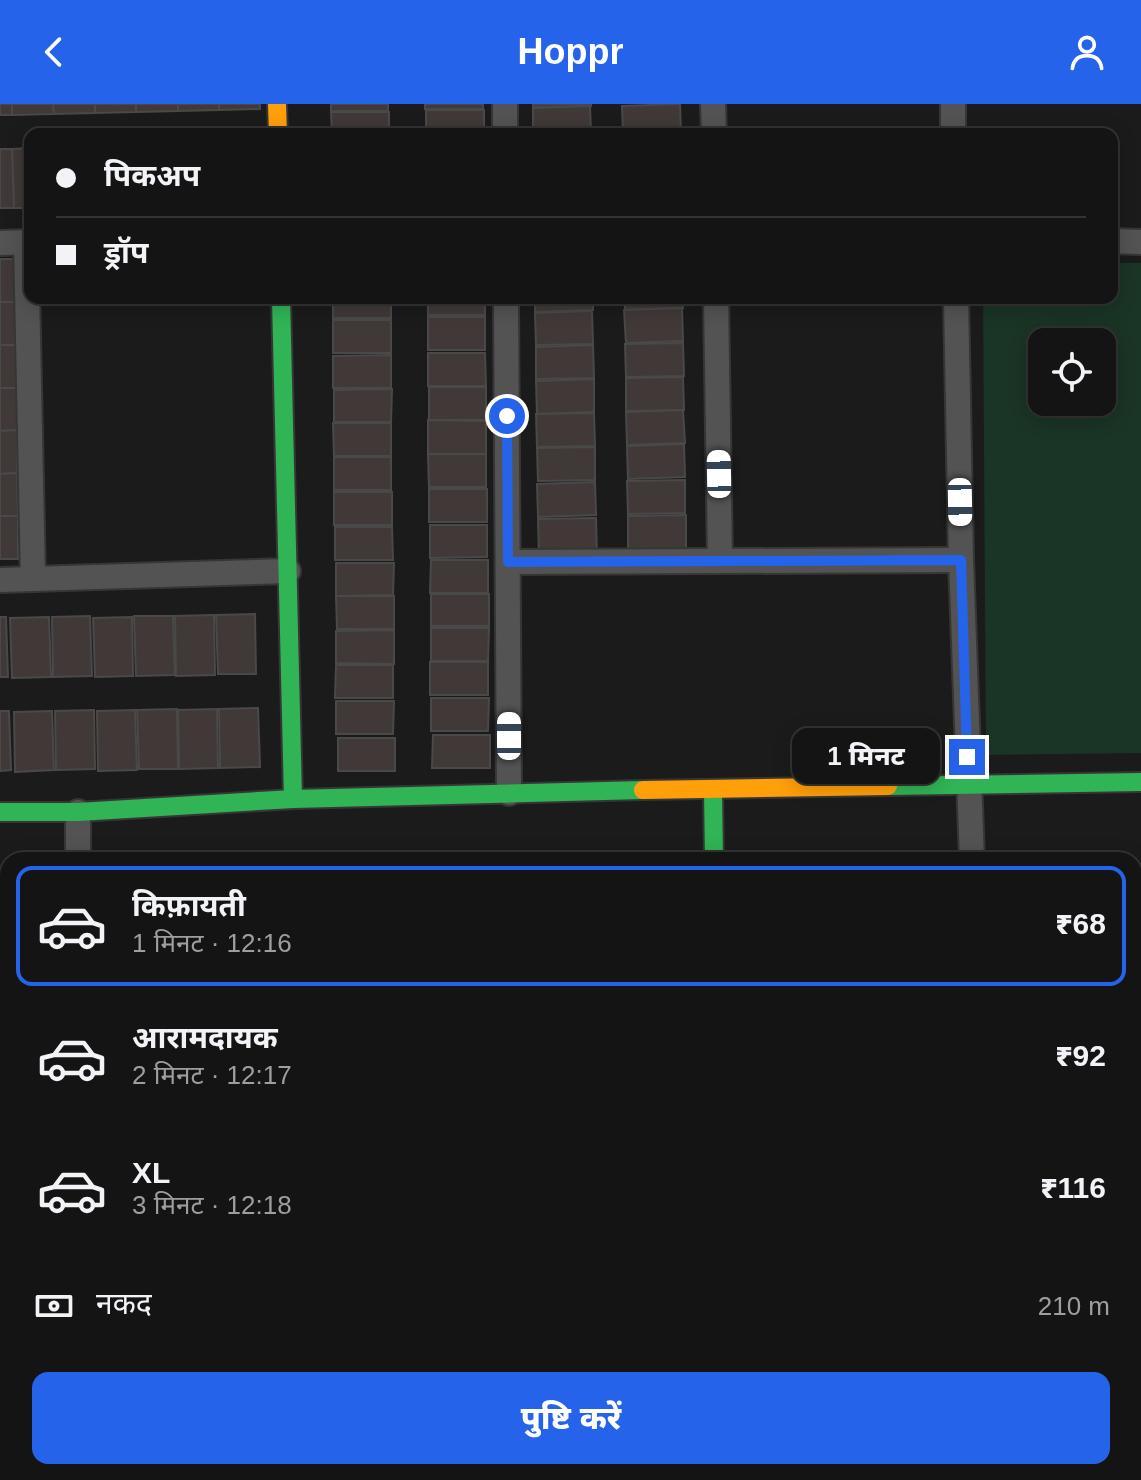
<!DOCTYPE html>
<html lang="hi">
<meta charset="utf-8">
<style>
:root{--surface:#151415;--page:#222122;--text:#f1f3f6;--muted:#9d9ea0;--line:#343334;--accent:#2563eb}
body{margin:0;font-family:Arial,"Noto Sans Devanagari",sans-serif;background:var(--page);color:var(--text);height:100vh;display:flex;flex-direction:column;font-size:30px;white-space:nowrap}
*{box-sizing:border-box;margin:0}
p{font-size:26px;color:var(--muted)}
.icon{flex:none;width:44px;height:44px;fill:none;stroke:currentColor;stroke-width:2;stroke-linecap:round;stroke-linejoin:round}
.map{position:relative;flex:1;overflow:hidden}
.side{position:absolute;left:0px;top:748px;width:1142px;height:628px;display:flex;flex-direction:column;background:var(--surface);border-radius:24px 24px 0 0;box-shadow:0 4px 20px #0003,0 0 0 2px var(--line)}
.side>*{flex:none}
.hud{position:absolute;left:24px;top:24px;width:1094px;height:176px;border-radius:16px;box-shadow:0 4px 20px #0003,0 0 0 2px var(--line);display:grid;align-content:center;height:176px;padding:0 32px;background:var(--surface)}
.buttons{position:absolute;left:1028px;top:224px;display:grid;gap:16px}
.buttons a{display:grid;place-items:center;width:88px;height:88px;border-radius:16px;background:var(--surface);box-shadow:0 4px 20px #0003,0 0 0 2px var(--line);font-size:40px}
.end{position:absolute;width:36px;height:36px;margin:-18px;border:10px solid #2563eb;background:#fff;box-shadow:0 0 0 4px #fff}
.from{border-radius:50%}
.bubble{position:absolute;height:56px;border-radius:16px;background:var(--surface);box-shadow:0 4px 20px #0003,0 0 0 2px var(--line);font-size:26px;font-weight:800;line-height:56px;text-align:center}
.car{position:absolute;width:24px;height:48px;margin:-24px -12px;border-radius:10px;box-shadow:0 0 6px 2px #0007;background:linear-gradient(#fff 24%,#345 0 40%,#fff 0 76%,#345 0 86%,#fff 0)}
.hud b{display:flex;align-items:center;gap:28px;height:76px;font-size:30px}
.hud b+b{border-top:2px solid var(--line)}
.hud i{width:20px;height:20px;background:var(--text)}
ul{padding:14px 0 0;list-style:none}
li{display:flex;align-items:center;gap:24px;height:120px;margin:0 16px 12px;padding:0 16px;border:4px solid transparent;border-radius:16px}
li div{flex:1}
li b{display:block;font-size:30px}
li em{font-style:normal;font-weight:800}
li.selected{border-color:var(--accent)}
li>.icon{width:72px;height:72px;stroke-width:1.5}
.pay{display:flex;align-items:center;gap:20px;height:88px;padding:0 32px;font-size:30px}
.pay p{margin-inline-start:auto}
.action{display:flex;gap:16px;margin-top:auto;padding:16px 32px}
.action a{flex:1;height:92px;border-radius:16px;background:var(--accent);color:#fff;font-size:32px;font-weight:800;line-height:92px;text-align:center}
header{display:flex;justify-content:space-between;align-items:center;height:104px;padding:0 32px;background:var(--accent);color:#fff;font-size:36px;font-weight:800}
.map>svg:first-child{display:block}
</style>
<header><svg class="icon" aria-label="back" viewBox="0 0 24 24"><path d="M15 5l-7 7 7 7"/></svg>Hoppr<svg class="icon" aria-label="person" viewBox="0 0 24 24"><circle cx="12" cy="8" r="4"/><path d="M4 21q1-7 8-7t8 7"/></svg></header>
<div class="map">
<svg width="1141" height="1376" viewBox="0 0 1141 1376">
<rect width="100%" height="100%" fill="#1c1b1c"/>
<path fill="#1a3425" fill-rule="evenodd" d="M 1112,159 L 1141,159 L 1141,649 L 986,651 L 983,194 L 1112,194 ZM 1042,238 L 1102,238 L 1102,298 L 1042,298 Z"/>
<g fill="#403937" stroke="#4a4949" stroke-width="2">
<rect x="0" y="0" width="12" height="11"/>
<path d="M 12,0 L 53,0 L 54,10 L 12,11 Z"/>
<path d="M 53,0 L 95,0 L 95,9 L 54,10 Z"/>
<path d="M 95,0 L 136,0 L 136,8 L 95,9 Z"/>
<path d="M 136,0 L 178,0 L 178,7 L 136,8 Z"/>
<path d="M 178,0 L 219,0 L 219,6 L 178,7 Z"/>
<path d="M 219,0 L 260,0 L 260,5 L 219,6 Z"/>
<rect x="331" y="0" width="57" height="7"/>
<rect x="425" y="0" width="58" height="5"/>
<path d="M 533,0 L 591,0 L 591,2 L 533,3 Z"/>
<path d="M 680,0 L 681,30 L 623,30 L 622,2 Z"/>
<path d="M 590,2 L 591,30 L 533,30 L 533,4 Z"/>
<rect x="426" y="6" width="58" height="24"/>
<path d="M 331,8 L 389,8 L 389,30 L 332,30 Z"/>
<path d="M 30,44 L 30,104 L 14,104 L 12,45 Z"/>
<path d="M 0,45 L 12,45 L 14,104 L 0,104 Z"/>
<rect x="0" y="155" width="16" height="43"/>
<rect x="333" y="194" width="58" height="20"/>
<rect x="428" y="194" width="57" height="17"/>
<path d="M 535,194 L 593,194 L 593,206 L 535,208 Z"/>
<path d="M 625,194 L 682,194 L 683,204 L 625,206 Z"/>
<path d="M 0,198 L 16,198 L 17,241 L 0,241 Z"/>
<path d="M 682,204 L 683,237 L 626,239 L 624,206 Z"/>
<path d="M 592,207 L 593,240 L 536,241 L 535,209 Z"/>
<rect x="428" y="213" width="57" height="33"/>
<rect x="333" y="216" width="58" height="33"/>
<path d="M 683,239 L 684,272 L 626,273 L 625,240 Z"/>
<rect x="0" y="241" width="17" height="43"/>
<path d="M 593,241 L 594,274 L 536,275 L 536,243 Z"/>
<path d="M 428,249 L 485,249 L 486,282 L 428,282 Z"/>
<path d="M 391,251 L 391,284 L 333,284 L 333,252 Z"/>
<path d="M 683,273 L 684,306 L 626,307 L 626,274 Z"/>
<path d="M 594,275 L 594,308 L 537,310 L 536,277 Z"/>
<rect x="429" y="283" width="57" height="33"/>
<path d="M 0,284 L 17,284 L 17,326 L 0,327 Z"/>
<path d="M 392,285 L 391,318 L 334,318 L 334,286 Z"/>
<path d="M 683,306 L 685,339 L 627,341 L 626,308 Z"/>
<path d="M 594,309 L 595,342 L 537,343 L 536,310 Z"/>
<path d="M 428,316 L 486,317 L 486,350 L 428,350 Z"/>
<path d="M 333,319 L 391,319 L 391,352 L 334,352 Z"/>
<path d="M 17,326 L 17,369 L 0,370 L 0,327 Z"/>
<path d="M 684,340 L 685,373 L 628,375 L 627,342 Z"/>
<path d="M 595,343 L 595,376 L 538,377 L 537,344 Z"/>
<path d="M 428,350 L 486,350 L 486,383 L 429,383 Z"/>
<rect x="334" y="353" width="57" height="33"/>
<path d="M 17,369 L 18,412 L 0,412 L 0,370 Z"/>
<path d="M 685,376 L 685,409 L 628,410 L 627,377 Z"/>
<path d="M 595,378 L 596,411 L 538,413 L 537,380 Z"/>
<rect x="429" y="385" width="58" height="33"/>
<rect x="334" y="388" width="58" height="33"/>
<path d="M 686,411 L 686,450 L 628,451 L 628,412 Z"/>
<rect x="0" y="412" width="18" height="43"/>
<path d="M 596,414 L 597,452 L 539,453 L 538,415 Z"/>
<path d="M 430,421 L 487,421 L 487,453 L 430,454 Z"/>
<path d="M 335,423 L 392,423 L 393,456 L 335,456 Z"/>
<path d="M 431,456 L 488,456 L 488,489 L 430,489 Z"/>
<path d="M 336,459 L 394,459 L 393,491 L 336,492 Z"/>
<rect x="431" y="490" width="58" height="32"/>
<path d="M 336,492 L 394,492 L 394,525 L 337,525 Z"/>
<path d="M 255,510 L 256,570 L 218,570 L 216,511 Z"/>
<path d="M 214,511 L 215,571 L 176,572 L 175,512 Z"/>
<path d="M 90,512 L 92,572 L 53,573 L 52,513 Z"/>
<path d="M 134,512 L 173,512 L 175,571 L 136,572 Z"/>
<path d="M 0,513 L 6,513 L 8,573 L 0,573 Z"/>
<path d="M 49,513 L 51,573 L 12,574 L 10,514 Z"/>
<path d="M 132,513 L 133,572 L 95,573 L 93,514 Z"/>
<path d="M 431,524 L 489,524 L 488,557 L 431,557 Z"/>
<path d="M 394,526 L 394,560 L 336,559 L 336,527 Z"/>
<rect x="430" y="558" width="58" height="33"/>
<path d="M 336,561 L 393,561 L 393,594 L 335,594 Z"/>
<path d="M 431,594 L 489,594 L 488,627 L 431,627 Z"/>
<path d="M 336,597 L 394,597 L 393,630 L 336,630 Z"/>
<path d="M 258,604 L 260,663 L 220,664 L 219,605 Z"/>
<path d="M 177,605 L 178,665 L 139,665 L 137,606 Z"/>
<path d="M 217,605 L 218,664 L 179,665 L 178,606 Z"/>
<path d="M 94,606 L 95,665 L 56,666 L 55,607 Z"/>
<path d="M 135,606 L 137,666 L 98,667 L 97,607 Z"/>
<path d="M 0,607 L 9,607 L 11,666 L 0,667 Z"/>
<path d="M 52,607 L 54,666 L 15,668 L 14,608 Z"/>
<path d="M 433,631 L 490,631 L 490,664 L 432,664 Z"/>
<rect x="338" y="634" width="57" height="33"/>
</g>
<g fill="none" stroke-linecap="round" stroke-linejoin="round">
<defs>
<g id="street">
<path d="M 505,0 L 505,30"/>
<path d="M 713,0 L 714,30"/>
<path d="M 953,0 L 953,30"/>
<path d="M 1112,137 L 1141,138"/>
<path d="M 26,138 L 33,475"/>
<path d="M 0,139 L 30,138"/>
<path d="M 506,194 L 509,689"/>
<path d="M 716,194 L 720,457"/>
<path d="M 956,194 L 961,456 L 972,756"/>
<path d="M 508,458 L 961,456"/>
<path d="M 0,476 L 288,467"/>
<path d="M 78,708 L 78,756"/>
<path d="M 1134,828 L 1141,827"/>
<path d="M 0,837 L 8,837"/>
<path d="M 1134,1002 L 1135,1002"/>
<path d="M 0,1114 L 8,1114"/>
<path d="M 1134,1150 L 1141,1150"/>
<path d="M 932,1375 L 954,1376"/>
<path d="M 77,1376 L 77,1368"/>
<path d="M 1100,1376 L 1100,1368"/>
</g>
<g id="fast">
<path d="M 281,194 L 293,695"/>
<path d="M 888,682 L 1141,678"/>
<path d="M 713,686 L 714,756"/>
<path d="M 0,708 L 78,708 L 293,695 L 643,686"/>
<path d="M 713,1368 L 713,1376"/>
</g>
<g id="slow">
<path d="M 277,0 L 278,30"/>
<path d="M 643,686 L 888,682"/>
</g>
</defs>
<use href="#street" stroke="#373637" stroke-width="28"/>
<use href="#fast" stroke="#373637" stroke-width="22"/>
<use href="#slow" stroke="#373637" stroke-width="22"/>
<use href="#street" stroke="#545354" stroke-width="24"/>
<use href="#fast" stroke="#30b455" stroke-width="18"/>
<use href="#slow" stroke="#ff9f0a" stroke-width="18"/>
</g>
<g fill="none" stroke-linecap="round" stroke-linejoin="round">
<path stroke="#2563eb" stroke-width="10" d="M 507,312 L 508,458 L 961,456 L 967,653"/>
</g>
</svg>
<div class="buttons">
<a><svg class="icon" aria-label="locate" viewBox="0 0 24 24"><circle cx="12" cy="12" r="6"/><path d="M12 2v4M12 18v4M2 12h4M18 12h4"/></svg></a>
</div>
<i class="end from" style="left:507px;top:312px"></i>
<i class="end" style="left:967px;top:653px"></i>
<div class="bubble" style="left:792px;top:624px;width:148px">1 मिनट</div>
<i class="car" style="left:719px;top:370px;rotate:359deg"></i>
<i class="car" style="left:960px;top:398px;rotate:179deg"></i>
<i class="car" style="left:509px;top:632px;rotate:0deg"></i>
<div class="hud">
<b><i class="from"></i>पिकअप</b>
<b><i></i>ड्रॉप</b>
</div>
<section class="side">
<ul>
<li class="selected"><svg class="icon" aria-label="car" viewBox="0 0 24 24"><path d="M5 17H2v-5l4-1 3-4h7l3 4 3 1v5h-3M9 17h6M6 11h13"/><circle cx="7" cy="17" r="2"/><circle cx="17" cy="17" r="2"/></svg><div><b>किफ़ायती</b><p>1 मिनट · 12:16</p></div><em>₹68</em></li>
<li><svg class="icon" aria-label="car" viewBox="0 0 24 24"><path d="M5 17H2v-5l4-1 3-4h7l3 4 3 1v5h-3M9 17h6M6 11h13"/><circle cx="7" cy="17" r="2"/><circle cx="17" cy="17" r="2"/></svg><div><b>आरामदायक</b><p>2 मिनट · 12:17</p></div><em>₹92</em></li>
<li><svg class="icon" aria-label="car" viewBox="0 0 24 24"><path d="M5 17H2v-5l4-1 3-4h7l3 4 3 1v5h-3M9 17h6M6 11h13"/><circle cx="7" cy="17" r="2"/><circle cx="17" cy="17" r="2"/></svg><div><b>XL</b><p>3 मिनट · 12:18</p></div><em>₹116</em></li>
</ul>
<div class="pay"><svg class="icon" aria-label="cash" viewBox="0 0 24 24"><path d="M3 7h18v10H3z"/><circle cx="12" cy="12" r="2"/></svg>नकद<p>210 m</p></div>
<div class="action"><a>पुष्टि करें</a></div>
</section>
</div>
